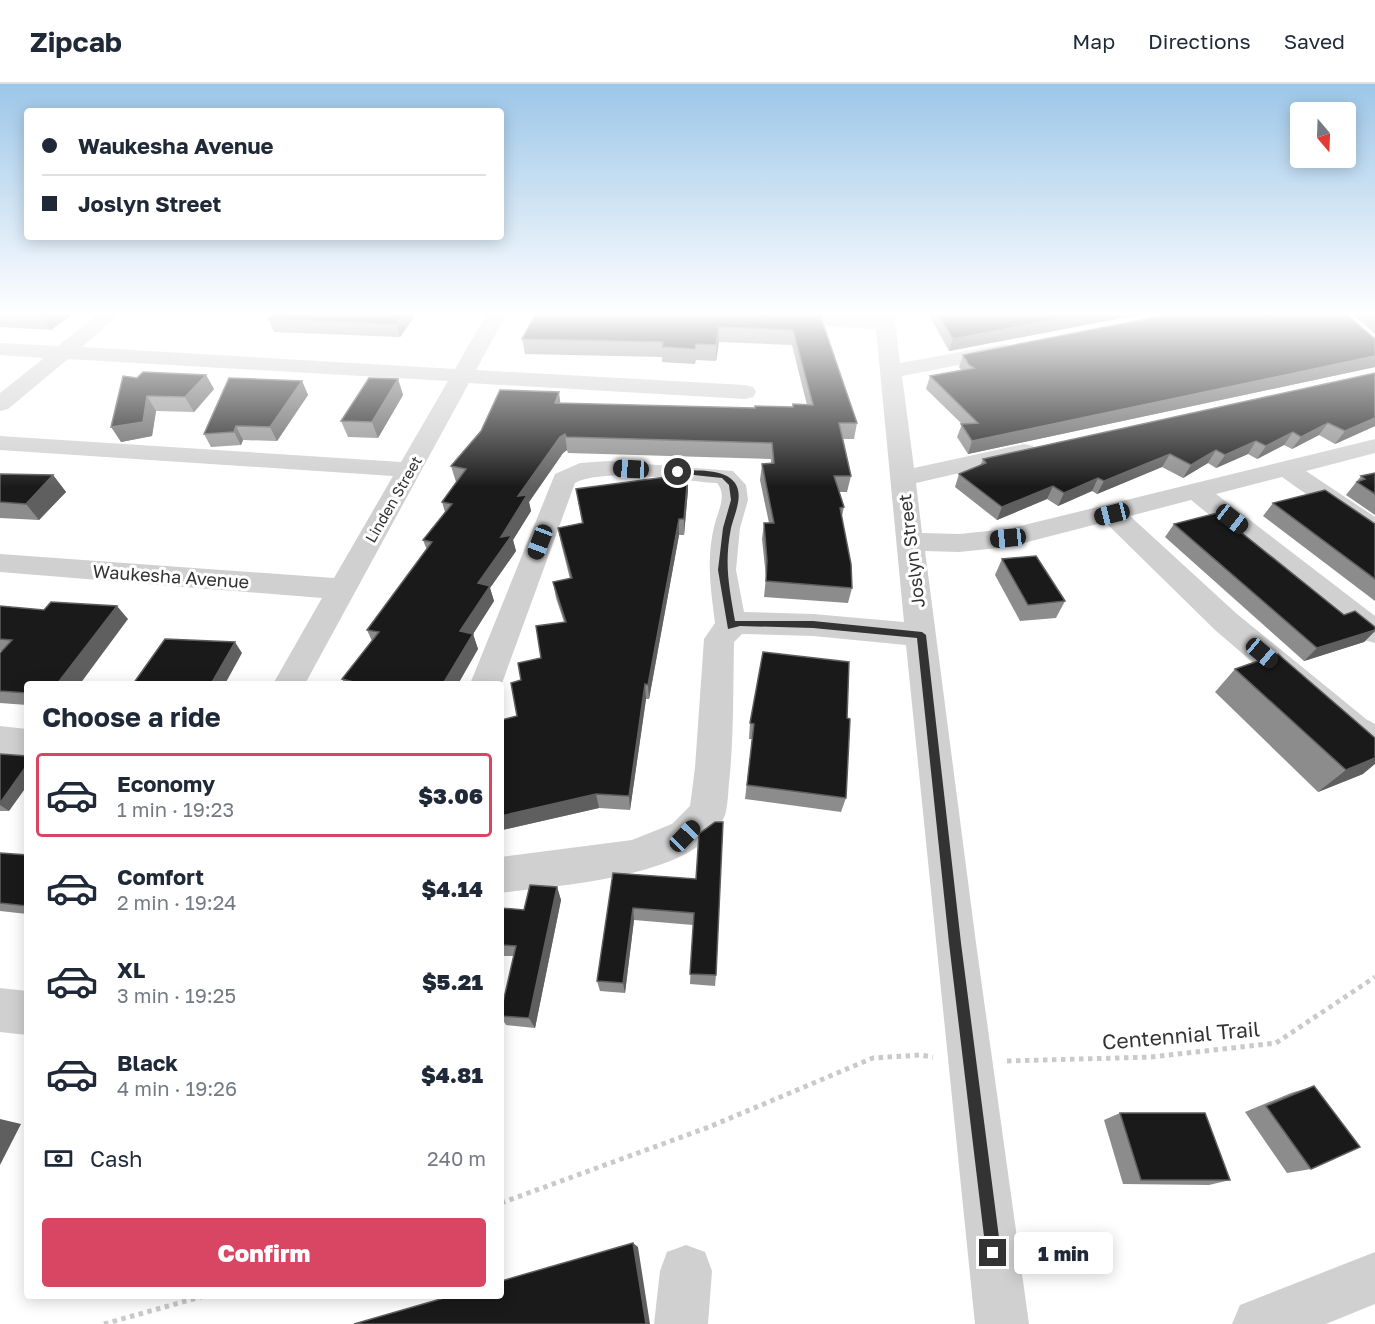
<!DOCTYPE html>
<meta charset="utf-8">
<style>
:root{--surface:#fff;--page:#f6f6f7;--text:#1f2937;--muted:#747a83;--line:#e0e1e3;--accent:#d94663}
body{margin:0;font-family:"Golos Text",sans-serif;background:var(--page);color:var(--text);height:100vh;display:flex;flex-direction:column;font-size:22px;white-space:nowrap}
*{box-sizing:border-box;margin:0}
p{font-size:20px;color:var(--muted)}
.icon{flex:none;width:33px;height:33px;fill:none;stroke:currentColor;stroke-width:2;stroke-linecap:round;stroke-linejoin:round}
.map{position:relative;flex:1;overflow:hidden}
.side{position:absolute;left:24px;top:597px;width:480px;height:618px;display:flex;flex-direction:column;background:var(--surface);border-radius:6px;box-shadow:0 3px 15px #0003}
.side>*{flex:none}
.guide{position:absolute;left:24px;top:24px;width:480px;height:132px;border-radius:6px;box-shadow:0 3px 15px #0003;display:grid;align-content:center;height:132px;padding:0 18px;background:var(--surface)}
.needle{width:39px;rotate:161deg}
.tools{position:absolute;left:1290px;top:18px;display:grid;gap:12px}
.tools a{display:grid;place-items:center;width:66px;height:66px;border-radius:6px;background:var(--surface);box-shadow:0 3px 15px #0003;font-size:30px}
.end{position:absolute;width:27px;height:27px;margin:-14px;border:8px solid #333;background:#fff;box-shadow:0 0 0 3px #fff}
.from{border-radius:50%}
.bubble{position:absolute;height:42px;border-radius:6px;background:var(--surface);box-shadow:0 3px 15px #0003;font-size:20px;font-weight:800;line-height:42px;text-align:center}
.car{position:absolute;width:18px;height:36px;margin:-18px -9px;border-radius:8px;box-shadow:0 0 4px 2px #0007;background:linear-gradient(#222 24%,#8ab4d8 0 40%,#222 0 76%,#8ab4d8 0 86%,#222 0)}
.guide b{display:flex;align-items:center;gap:21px;height:57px;font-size:22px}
.guide b+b{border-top:2px solid var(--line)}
.guide i{width:15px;height:15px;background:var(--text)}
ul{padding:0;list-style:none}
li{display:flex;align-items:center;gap:18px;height:84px;margin:0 12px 9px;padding:0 6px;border:3px solid transparent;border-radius:6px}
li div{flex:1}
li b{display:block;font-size:22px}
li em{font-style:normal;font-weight:800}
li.active{border-color:var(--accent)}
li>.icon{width:54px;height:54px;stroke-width:1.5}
h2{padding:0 18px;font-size:27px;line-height:72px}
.pay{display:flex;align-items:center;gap:15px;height:66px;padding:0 18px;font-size:22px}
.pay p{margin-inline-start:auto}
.cta{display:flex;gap:12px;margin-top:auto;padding:12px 18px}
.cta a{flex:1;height:69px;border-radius:6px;background:var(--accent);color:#fff;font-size:24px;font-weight:800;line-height:69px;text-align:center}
header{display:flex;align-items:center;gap:36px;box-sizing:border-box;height:84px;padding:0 30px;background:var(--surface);border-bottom:2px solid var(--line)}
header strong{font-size:28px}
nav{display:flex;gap:33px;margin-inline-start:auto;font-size:21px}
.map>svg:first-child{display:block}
</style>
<header>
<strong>Zipcab</strong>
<nav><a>Map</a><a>Directions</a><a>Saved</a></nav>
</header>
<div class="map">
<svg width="1375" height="1240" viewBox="0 0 1375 1240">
<rect width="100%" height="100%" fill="#fff"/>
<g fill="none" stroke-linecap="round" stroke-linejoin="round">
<g stroke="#cacaca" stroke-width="5" stroke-dasharray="4.5 4.5" stroke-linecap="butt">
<path d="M 1007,977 L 1151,973 L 1276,959 L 1375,893"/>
<path d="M 501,1119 L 709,1043 L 873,974 L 920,971 L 933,973"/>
<path d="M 104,1240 L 204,1212"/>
</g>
<g fill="#d0d0d0" fill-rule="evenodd">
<path d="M 99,229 L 121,229 L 82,263 L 455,285 L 487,229 L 507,229 L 476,286 L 745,301 L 753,303 L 756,308 L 753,313 L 745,315 L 469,299 L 305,600 L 273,600 L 322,514 L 0,488 L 0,470 L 334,494 L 393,392 L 0,366 L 0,352 L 401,378 L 448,297 L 68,275 L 8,325 L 0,327 L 0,309 L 44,274 L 0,271 L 0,259 L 58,262 Z"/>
<path d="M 800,229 L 875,233 L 874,229 L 894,229 L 900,279 L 1005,260 L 1012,262 L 1015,266 L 1012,270 L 1005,272 L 902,292 L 914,384 L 1024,360 L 1033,362 L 1036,367 L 1033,372 L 916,399 L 922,449 L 959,450 L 1008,445 L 1375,355 L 1375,369 L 1306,387 L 1375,433 L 1375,455 L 1365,452 L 1282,393 L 1216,410 L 1375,532 L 1375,559 L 1364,556 L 1191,416 L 1130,432 L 1237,530 L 1366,635 L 1375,640 L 1375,669 L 1342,655 L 1215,546 L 1105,438 L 1008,463 L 959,468 L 925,467 L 976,859 L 1029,1240 L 975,1240 L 906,561 L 813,552 L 742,550 L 734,558 C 733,605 734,653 729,699 C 728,709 728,721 725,731 C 701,794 558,801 501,809 L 501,773 L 632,756 L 672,740 L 690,722 L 695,684 L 704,555 L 715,539 C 711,506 706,476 714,443 C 717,429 728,411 717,399 C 683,397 603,383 575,399 L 501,602 L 501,600 L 470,600 L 555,390 L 580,379 L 608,377 L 733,387 L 746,401 L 748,416 L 740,444 L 736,486 L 744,528 L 813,530 L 904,538 L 876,245 L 776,240 L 769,238 L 766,234 L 771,229 Z"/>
<path d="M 0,642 L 27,645 L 27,673 L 0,670 Z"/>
<path d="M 0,904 L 27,907 L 27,951 L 0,948 Z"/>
<path d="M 686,1161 L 705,1168 L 712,1187 L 708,1240 L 654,1240 L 660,1187 L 667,1168 Z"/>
<path d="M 1375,1168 L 1375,1220 L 1326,1240 L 1232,1240 L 1240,1221 Z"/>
</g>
</g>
<g fill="#8c8c8c">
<path d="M 0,229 L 74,229 L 51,246 L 0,243 Z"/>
<path d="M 417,229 L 400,253 L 274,248 L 268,235 Z"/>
<path d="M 532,229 L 824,229 L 823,237 L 857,339 L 854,355 L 843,355 L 851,392 L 847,408 L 839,408 L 844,423 L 842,432 L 852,504 L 848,519 L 764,513 L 766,493 L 762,455 L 764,439 L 769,439 L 760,396 L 762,380 L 771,379 L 771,375 L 568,369 L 567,366 L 563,369 L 529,418 L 531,427 L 513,456 L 516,467 L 490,504 L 494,517 L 473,550 L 478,565 L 458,600 L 345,600 L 342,595 L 372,557 L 367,546 L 427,466 L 423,456 L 445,428 L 442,418 L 457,399 L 456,398 L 451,382 L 560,319 L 755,324 L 792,323 L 807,321 L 792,261 L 719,258 L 716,277 L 696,276 L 695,280 L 662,278 L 662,273 L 525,270 L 522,255 L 533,236 Z"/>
<path d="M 928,229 L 1148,229 L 949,267 Z"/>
<path d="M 1351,229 L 1375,229 L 1375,250 Z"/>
<path d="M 1375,255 L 1375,283 L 968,370 L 957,353 L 962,340 L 926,305 L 930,292 L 961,286 L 959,283 L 963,271 Z"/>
<path d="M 1375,289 L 1375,342 L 1335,360 L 1319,351 L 1292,365 L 1284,361 L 1257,375 L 1248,370 L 1216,384 L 1208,379 L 1183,394 L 1162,383 L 1097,410 L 1092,407 L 1058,422 L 1047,415 L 997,436 L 955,403 L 959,390 L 980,382 L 983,375 Z"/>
<path d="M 206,291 L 214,305 L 194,328 L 156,327 L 152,352 L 121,358 L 137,294 Z"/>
<path d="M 398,295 L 403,311 L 378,354 L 348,353 L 341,337 Z"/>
<path d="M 302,297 L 308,311 L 277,357 L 243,356 L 241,361 L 211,363 L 204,350 Z"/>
<path d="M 1375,389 L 1375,431 L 1346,411 L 1361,392 Z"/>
<path d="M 0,390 L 53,391 L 66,408 L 39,436 L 0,434 Z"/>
<path d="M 576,405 L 688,406 L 684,451 L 679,451 L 649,615 L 646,615 L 630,726 L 599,724 L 502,746 L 503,691 L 517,632 L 521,596 L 541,574 L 564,538 L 556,514 L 553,498 L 570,495 L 561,459 L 558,444 L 582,439 Z"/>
<path d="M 1273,419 L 1375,440 L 1375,517 L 1263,432 Z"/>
<path d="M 1174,440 L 1344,531 L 1375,543 L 1375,547 L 1364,558 L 1304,577 L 1165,453 Z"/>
<path d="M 1002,475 L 1065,517 L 1056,534 L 1020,537 L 995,491 Z"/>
<path d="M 0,522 L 128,535 L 27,600 L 27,621 L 0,619 L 0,569 L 2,567 L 0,567 Z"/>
<path d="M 1235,585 L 1363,690 L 1318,708 L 1215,608 Z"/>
<path d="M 847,634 L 846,714 L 841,728 L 745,715 L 752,655 L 749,655 L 750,639 Z"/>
<path d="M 0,670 L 9,727 L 0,727 Z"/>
<path d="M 0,769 L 27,771 L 27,830 L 0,827 Z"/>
<path d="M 613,789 L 696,795 L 716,891 L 715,902 L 690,900 L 693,841 L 634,836 L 625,909 L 600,907 L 597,897 Z"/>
<path d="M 557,803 L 561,816 L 535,944 L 506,941 L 501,933 L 501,927 L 514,872 L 501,872 L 501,824 L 524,826 Z"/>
<path d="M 1314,1002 L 1311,1085 L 1287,1089 L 1245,1028 L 1291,1009 Z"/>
<path d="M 1120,1029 L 1230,1096 L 1209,1101 L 1123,1100 L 1104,1036 Z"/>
</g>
<g fill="#5f5f5f">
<path d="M 48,229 L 74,229 L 51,246 L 43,233 Z"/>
<path d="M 404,229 L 417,229 L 400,253 L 396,240 Z"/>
<path d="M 1089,229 L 1148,229 L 949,267 L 953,255 Z"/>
<path d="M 719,243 L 719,258 L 716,277 L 716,261 Z"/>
<path d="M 1375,272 L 1375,283 L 968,370 L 972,357 Z"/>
<path d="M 206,291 L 214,305 L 194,328 L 185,313 Z"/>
<path d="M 398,295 L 403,311 L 378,354 L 372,338 Z"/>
<path d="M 302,297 L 308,311 L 277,357 L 270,343 Z"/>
<path d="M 559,308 L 561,324 L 555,319 Z"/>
<path d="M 147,312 L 156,327 L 152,352 L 121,358 L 111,343 Z"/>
<path d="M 1375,334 L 1375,342 L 1335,360 L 1345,347 Z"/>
<path d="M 1328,339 L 1319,351 L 1292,365 L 1301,353 Z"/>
<path d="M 236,342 L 243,356 L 241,361 L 234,348 Z"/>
<path d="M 1293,348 L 1284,361 L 1257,375 L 1266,362 Z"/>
<path d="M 565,350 L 567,366 L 563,369 L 529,418 L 531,427 L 513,456 L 516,467 L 490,504 L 494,517 L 473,550 L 478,565 L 458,600 L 443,600 L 460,547 L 478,499 L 501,453 L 518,412 L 560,353 Z"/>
<path d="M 1256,357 L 1248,370 L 1216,384 L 1225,371 Z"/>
<path d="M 1216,366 L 1208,379 L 1183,394 L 1191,381 Z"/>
<path d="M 1170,370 L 1162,383 L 1097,410 L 1104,397 Z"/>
<path d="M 688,390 L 688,406 L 684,451 L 684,435 Z"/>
<path d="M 53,391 L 66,408 L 39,436 L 26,420 Z"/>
<path d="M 1098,394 L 1092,407 L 1058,422 L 1064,409 Z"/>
<path d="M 1053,402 L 1047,415 L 997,436 L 1002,423 Z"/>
<path d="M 679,435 L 679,451 L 649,615 L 648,601 Z"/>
<path d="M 117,522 L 128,535 L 80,600 L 57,600 Z"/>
<path d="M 1375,546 L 1375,547 L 1364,558 L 1304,577 L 1317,564 Z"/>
<path d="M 235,558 L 242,569 L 225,600 L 211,600 Z"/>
<path d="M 645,600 L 646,615 L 630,726 L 629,712 Z"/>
<path d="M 1375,674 L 1375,680 L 1363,690 L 1318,708 L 1346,686 Z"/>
<path d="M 27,681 L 27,702 L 9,727 L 0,721 L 0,719 Z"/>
<path d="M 596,710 L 599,724 L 502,746 L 501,744 L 501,732 Z"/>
<path d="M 557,803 L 561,816 L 535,944 L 529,934 Z"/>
<path d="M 633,824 L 634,836 L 625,909 L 623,899 Z"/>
<path d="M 0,1035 L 21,1040 L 0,1081 Z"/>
<path d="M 633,1159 L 638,1163 L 650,1240 L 646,1240 Z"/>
</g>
<g fill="#1a1a1a" stroke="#5f5f5f" stroke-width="1.5">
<path d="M 0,229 L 48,229 L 43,233 L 0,231 Z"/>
<path d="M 273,229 L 404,229 L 396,240 L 268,235 Z"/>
<path d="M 536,229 L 824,229 L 821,234 L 857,339 L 839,339 L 851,392 L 834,392 L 844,423 L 840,424 L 851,480 L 852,504 L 766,497 L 767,477 L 764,439 L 774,439 L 762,380 L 774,379 L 772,359 L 566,353 L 565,350 L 560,353 L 518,412 L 527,411 L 501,453 L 512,451 L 478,499 L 490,502 L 460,547 L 473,550 L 443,600 L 362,600 L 342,595 L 379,548 L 367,546 L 432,458 L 423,456 L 452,420 L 442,418 L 466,385 L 451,382 L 481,347 L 500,306 L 559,308 L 555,319 L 755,324 L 755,322 L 793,323 L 793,320 L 813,321 L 793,246 L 719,243 L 716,261 L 696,260 L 695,265 L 662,263 L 663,258 L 522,255 Z"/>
<path d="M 937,229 L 1089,229 L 953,255 Z"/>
<path d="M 1177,229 L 1345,229 L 1375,255 L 1375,272 L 972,357 L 961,340 L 978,339 L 930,292 L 974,284 L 969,281 L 963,271 Z"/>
<path d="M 143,288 L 206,291 L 185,313 L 147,312 L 143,338 L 111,343 L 123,292 L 137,294 Z"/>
<path d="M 1375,289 L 1375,334 L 1345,347 L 1328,339 L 1301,353 L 1293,348 L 1266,362 L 1256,357 L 1225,371 L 1216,366 L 1191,381 L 1170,370 L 1104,397 L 1098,394 L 1064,409 L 1053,402 L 1002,423 L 959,390 L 986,379 L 983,375 Z"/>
<path d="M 229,294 L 302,297 L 270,343 L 236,342 L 234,348 L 204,350 Z"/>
<path d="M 369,294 L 398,295 L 372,338 L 341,337 Z"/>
<path d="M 1375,389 L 1375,410 L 1357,398 L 1365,395 L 1361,392 Z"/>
<path d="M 0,390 L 53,391 L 26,420 L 0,418 Z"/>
<path d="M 688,390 L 684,435 L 679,435 L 648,601 L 645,600 L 629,712 L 596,710 L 501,732 L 501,691 L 503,691 L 501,673 L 501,636 L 517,632 L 511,599 L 521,596 L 518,579 L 541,574 L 536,542 L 566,538 L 553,498 L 572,494 L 558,444 L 583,439 L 576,405 Z"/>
<path d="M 1325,406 L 1375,440 L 1375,495 L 1273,419 Z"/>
<path d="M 1217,429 L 1344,531 L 1355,527 L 1375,543 L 1375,546 L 1317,564 L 1174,440 Z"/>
<path d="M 1036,472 L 1065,517 L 1028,521 L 1002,475 Z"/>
<path d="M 51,518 L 117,522 L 57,600 L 27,600 L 27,609 L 0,607 L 0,569 L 12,556 L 0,555 L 0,522 L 44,526 Z"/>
<path d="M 165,555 L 235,558 L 211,600 L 133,600 Z"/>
<path d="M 763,568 L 849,578 L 847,634 L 850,635 L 846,714 L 747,701 L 754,640 L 750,639 Z"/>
<path d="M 1278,570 L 1375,654 L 1375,674 L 1346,686 L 1235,585 Z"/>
<path d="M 0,670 L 27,672 L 27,681 L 0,719 Z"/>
<path d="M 715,738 L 723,738 L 716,891 L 690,890 L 694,829 L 633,824 L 623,899 L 597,897 L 613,789 L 696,795 L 699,750 Z"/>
<path d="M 0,769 L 27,771 L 27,822 L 0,819 Z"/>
<path d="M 530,801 L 557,803 L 529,934 L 501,932 L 501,927 L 516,862 L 501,861 L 501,824 L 524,826 Z"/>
<path d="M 1314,1002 L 1360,1063 L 1311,1085 L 1266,1022 Z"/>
<path d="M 1120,1029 L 1205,1029 L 1230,1096 L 1141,1096 Z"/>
<path d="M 633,1159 L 646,1240 L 354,1240 L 451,1212 L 501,1212 L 501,1197 Z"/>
</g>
<linearGradient id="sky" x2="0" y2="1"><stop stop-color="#9cc6e8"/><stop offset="0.57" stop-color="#fff"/><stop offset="1" stop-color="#fff" stop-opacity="0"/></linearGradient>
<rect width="1375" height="403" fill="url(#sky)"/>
<path fill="#333" d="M 678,386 C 694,387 725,384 735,399 C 744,412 734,431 731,444 C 724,480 729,502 735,537 L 813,537 L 922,548 L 926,551 L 961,859 L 1001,1169 L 999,1174 L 993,1176 L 988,1174 L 986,1169 L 949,859 L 917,554 L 813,544 L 740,542 L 728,545 L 718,486 L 723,444 L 731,416 L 729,401 L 722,394 L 675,389 Z"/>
<g text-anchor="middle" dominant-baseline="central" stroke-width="6" stroke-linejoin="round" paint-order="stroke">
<g font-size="15" fill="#333" stroke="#fff">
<text transform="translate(393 415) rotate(-60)">Linden Street</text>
</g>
<g font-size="18" fill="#333" stroke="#fff">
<text transform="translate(911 467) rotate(-97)">Joslyn Street</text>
<text transform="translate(171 492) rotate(4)">Waukesha Avenue</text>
</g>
<g font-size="21" fill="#333" stroke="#fff">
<text transform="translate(1181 951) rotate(-5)">Centennial Trail</text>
</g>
</g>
</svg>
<div class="tools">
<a><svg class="needle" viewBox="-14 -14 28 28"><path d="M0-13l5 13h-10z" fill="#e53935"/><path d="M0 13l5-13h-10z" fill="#747a83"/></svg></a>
</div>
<i class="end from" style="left:678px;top:388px"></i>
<i class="end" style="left:993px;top:1169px"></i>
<div class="bubble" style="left:1014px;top:1148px;width:99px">1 min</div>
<i class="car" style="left:631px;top:385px;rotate:273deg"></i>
<i class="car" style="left:1112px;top:430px;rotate:256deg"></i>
<i class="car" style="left:1232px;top:435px;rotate:128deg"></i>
<i class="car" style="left:1008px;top:454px;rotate:264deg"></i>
<i class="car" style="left:540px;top:458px;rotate:201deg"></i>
<i class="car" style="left:1262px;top:569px;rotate:130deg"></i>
<i class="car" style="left:685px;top:752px;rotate:44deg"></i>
<div class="guide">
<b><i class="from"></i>Waukesha Avenue</b>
<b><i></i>Joslyn Street</b>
</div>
<section class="side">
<h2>Choose a ride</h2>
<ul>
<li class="active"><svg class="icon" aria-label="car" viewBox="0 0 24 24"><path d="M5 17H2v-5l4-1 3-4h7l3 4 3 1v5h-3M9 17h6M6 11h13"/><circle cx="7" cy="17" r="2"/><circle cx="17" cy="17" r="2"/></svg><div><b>Economy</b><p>1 min · 19:23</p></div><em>$3.06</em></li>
<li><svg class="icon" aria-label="car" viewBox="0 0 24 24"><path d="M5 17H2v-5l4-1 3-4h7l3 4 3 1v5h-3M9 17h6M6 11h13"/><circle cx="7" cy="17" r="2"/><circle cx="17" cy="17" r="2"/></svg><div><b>Comfort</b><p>2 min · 19:24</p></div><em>$4.14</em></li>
<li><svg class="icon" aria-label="car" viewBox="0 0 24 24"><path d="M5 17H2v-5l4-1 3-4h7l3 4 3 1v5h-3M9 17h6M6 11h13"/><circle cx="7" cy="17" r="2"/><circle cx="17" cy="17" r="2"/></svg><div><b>XL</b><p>3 min · 19:25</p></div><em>$5.21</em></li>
<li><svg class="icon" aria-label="car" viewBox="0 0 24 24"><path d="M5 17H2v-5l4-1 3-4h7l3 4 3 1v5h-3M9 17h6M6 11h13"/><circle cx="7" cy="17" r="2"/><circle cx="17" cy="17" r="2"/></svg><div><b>Black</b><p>4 min · 19:26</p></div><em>$4.81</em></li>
</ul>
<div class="pay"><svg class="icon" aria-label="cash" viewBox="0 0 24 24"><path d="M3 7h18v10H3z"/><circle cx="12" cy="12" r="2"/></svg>Cash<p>240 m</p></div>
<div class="cta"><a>Confirm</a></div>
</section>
</div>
